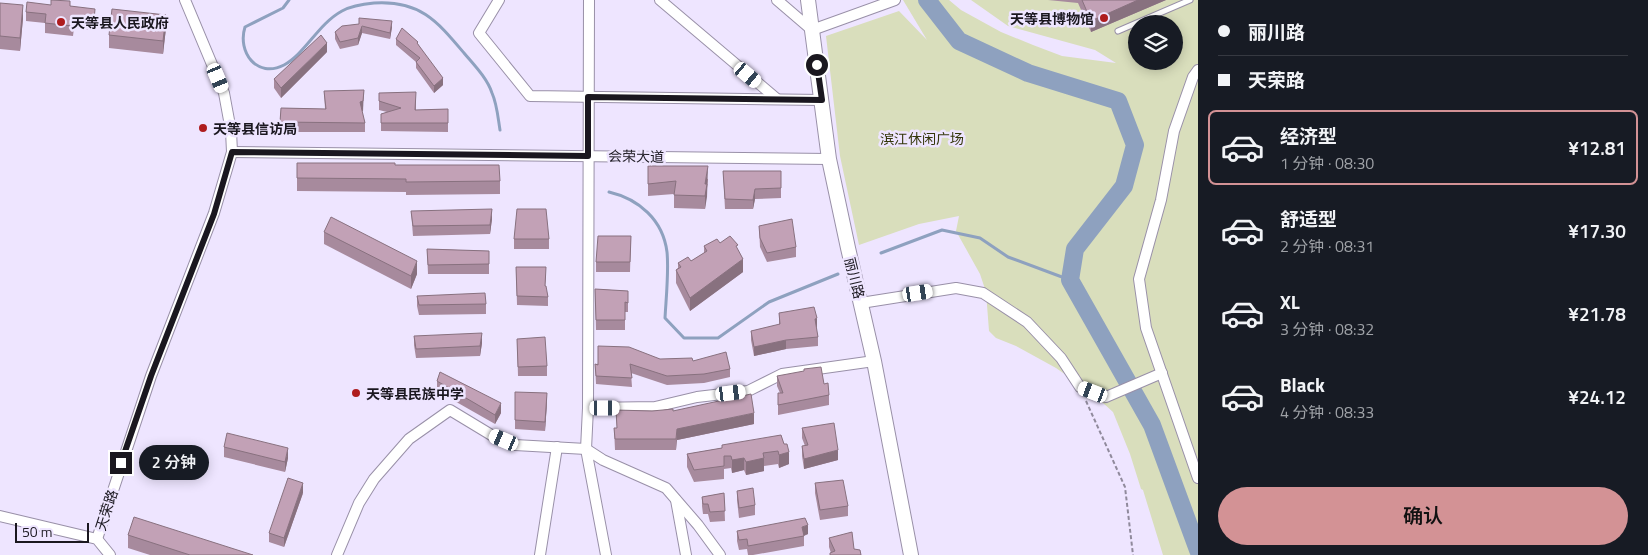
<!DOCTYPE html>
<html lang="zh">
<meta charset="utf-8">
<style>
:root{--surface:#171b24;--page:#242831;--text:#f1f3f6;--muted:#9ea1a6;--line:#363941;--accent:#d39295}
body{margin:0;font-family:"Titillium Web","Noto Sans SC",sans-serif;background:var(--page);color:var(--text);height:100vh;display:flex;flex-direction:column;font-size:19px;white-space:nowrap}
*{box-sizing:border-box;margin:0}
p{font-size:16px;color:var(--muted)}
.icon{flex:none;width:28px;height:28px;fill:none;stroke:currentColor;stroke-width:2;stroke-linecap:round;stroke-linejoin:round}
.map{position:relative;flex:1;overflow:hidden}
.panel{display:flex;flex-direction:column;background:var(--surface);width:450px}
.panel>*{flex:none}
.top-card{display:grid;align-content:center;height:110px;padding:0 20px;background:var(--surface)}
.tools{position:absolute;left:1128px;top:15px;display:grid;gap:10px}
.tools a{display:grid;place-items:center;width:55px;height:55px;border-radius:50%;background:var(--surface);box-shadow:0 2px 12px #0003;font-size:25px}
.scale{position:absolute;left:15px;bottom:12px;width:74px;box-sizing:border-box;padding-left:5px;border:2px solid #1a171f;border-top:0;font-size:14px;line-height:18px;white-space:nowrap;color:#1a171f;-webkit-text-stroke:4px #eee5ff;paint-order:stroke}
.end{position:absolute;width:22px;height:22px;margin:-11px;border:6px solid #1a171f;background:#fff;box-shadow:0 0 0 2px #fff}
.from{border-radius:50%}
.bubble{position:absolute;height:35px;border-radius:18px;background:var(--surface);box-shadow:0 2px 12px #0003;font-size:16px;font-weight:600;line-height:35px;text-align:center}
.car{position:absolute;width:15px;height:30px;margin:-15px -8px;border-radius:6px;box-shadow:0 0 4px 1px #0007;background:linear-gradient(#fff 24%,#345 0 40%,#fff 0 76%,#345 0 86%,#fff 0)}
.top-card b{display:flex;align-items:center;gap:18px;height:48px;font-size:19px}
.top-card b+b{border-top:1px solid var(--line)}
.top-card i{width:12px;height:12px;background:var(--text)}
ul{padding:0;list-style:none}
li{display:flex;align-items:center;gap:15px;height:75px;margin:0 10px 8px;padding:0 10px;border:2px solid transparent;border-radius:8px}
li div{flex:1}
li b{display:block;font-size:19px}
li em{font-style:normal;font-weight:600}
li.active{border-color:var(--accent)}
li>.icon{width:45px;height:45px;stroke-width:1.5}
.action{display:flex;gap:10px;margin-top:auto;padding:10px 20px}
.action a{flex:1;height:58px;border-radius:30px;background:var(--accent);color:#111;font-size:20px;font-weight:600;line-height:58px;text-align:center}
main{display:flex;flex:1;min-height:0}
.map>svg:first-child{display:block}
</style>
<main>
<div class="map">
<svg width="1198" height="555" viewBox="0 0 1198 555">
<rect width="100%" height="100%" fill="#eee5ff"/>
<path fill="#d9debc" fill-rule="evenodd" d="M 903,0 L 949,0 L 961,10 L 1001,32 L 1033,45 L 1062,56 L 1116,63 L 1095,50 L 1008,26 L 971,0 L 1198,0 L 1198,555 L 1163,555 L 1143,490 L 1141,489 L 1130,454 L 1113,412 L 1093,394 L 1056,368 L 1016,346 L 996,338 L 989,331 L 986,292 L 980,274 L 956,231 L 959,216 L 919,224 L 859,245 L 840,156 L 826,36 L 899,11 L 927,40 ZM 1136,24 L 1174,24 L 1174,61 L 1136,61 Z"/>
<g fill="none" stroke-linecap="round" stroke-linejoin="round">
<g stroke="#8ea1bf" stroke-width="3">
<path d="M 289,0 L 283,8 L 245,27 C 237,52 257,79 284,65 C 305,54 318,24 342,11 C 351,6 363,4 374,3 C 420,0 437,21 464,53 C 474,65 487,78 492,93 C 497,104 498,118 500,130"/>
<path d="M 609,192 C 639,199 663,220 667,252 C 669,271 666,299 665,318 L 684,338 L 718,338 L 769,302 L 838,274"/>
<path d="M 881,253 L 942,230 L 980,238 L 1008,257 L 1070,280"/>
</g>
<path stroke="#8ea1bf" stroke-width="18" d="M 927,0 L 959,41 L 1028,73 L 1118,101 L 1135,145 L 1124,186 L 1075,249 L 1070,280 L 1152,425 L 1198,550"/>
<defs>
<path id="service" d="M 1118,31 L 1190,0"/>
<g id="minor">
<path d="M 499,0 L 479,33 L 530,96 L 822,100"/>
<path d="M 589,0 L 588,408 L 586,449 L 606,555"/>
<path d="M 660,0 L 777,99"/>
<path d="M 777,0 L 812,30 L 895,0"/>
<path d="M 1198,70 L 1193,77 L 1174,131 L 1161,200 L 1139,279 L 1146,328 L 1198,478"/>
<path d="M 232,152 L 829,159"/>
<path d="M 861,303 L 956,288 L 983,293 L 1027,322 L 1061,358 L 1080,387 L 1106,397 L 1162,373"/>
<path d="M 588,408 L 655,407 L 697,397 L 748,391 L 782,374 L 874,361"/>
<path d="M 676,500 L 686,555"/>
<path d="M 0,516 L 97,539 L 110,555"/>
<path d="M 97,539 L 151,376 L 214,213 L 232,152 L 231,131 L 224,93 L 185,0"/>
<path d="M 337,555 L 359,503 L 374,479 L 409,439 L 450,410 L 493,436 L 515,445 L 586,449 L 603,460 L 666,488 L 698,525 L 720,555"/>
<path d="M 540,555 L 557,447"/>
</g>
<path id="secondary" d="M 808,0 L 829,159 L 848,248 L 874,361 L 911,555"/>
</defs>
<use href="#service" stroke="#9990a8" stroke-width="7"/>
<use href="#minor" stroke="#9990a8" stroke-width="12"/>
<use href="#secondary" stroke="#9990a8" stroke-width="16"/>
<path stroke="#908a9c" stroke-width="2" stroke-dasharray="4 2.5" stroke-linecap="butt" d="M 1086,401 L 1125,487 L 1133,555"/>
<use href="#service" stroke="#fff" stroke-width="5"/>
<use href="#minor" stroke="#fff" stroke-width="10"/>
<use href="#secondary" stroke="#fff" stroke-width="14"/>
</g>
<g fill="#a78a9d">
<path d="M 1048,0 L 1166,0 L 1091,32 L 1078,3 Z"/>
<path d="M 0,3 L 23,18 L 20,51 L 0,49 Z"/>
<path d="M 70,6 L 95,18 L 94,30 L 74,28 L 73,36 L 45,33 L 45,23 L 26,21 L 26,12 Z"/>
<path d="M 342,26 L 392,27 L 390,39 L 362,33 L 358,45 L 340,49 L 335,39 L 335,32 Z"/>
<path d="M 166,28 L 163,54 L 109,48 L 109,35 Z"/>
<path d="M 396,39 L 418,44 L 443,85 L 434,93 L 416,68 L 416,62 L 396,45 Z"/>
<path d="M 327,52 L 281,98 L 274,88 L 274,79 Z"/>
<path d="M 324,91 L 363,111 L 362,111 L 365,123 L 365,132 L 280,132 L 281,108 L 325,109 Z"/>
<path d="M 379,93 L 416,101 L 416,110 L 448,109 L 448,132 L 381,131 L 381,114 L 387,112 L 379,110 Z"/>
<path d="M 297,163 L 395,165 L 500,181 L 500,194 L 406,195 L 406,192 L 297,191 Z"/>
<path d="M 648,166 L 708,179 L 705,209 L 674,208 L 674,194 L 648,196 Z"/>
<path d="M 723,171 L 781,171 L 781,198 L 755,199 L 753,209 L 725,209 Z"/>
<path d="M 411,211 L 492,219 L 490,234 L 413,236 Z"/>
<path d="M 759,226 L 796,247 L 796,257 L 767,262 L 760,247 Z"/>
<path d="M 324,232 L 417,274 L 411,289 L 324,244 Z"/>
<path d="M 631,236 L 630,272 L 596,272 L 596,262 Z"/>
<rect x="514" y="239" width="35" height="10"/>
<path d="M 720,243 L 738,250 L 743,272 L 690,311 L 676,283 L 676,270 L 678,268 L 678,263 L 691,261 L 704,253 L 704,246 Z"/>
<path d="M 427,249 L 489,251 L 489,274 L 428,274 Z"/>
<path d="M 516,267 L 546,276 L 545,286 L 548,297 L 548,306 L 517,305 Z"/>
<path d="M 595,289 L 628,291 L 628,312 L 625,312 L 625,330 L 596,330 Z"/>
<path d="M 417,296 L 486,304 L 486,314 L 419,315 L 417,306 Z"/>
<path d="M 779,313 L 817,327 L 816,327 L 818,337 L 818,346 L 786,349 L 754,356 L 751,340 L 751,331 L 779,325 Z"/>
<path d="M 414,336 L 482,343 L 480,356 L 416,358 L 414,345 Z"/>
<path d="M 517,339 L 547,366 L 547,376 L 518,376 Z"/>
<path d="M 660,359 L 693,361 L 730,369 L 730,377 L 704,383 L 667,385 L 631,373 L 632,387 L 596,384 L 595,364 Z"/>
<path d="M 777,376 L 824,384 L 829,395 L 829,405 L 778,415 L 778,405 L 780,393 L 777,386 Z"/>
<path d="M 437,381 L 501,413 L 495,424 L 437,391 Z"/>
<path d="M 515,392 L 547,402 L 545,431 L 515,429 Z"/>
<path d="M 616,410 L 673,411 L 754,424 L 677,440 L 676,450 L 615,450 L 614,428 L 617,428 Z"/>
<path d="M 802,428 L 838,460 L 804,469 L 802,456 L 802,446 L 805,446 L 802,438 Z"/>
<path d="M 781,435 L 789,464 L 779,468 L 778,464 L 764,466 L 764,471 L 746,475 L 744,470 L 732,473 L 731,468 L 724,469 L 724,479 L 694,482 L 687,467 L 687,454 L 722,448 Z"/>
<path d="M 224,447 L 288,458 L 285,472 L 224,457 Z"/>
<path d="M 815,483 L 848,506 L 848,516 L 820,520 L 815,493 Z"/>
<path d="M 737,491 L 755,505 L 755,515 L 739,518 L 737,500 Z"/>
<path d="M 303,493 L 284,547 L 269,542 L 269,533 Z"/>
<path d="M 724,493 L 725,521 L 710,522 L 708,514 L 703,514 L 702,506 L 702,497 Z"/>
<path d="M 737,531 L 808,534 L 804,536 L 804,546 L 753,555 L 748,555 L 747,549 L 739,550 L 737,541 Z"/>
<path d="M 128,535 L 253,555 L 150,555 L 128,548 Z"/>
<path d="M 829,538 L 854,549 L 861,555 L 830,555 L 830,553 L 831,553 L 829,547 Z"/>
</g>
<g fill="#88717f">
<path d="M 1138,0 L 1166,0 L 1091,32 L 1091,21 Z"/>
<path d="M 23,5 L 23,18 L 20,51 L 20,38 Z"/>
<path d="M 166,15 L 166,28 L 163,54 L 163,41 Z"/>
<path d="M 392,21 L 392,27 L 390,39 L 390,33 Z"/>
<path d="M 362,26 L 362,33 L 358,45 L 358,38 Z"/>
<path d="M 327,43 L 327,52 L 281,98 L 281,88 Z"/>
<path d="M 443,78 L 443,85 L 434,93 L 434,86 Z"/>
<path d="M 364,90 L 363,111 L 360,112 L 360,102 Z"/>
<path d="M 708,166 L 707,197 L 705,209 L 705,184 Z"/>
<path d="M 755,189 L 755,199 L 753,209 L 753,200 Z"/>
<path d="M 492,209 L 492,219 L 490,234 L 490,225 Z"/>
<path d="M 743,259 L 743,272 L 690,311 L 690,298 Z"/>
<path d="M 417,261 L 417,274 L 411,289 L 411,276 Z"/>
<path d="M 817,318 L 817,327 L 815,327 L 815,319 Z"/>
<path d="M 482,333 L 482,343 L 480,356 L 480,346 Z"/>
<path d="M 786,340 L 786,349 L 754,356 L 754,347 Z"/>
<path d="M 547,393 L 547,402 L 545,431 L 545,422 Z"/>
<path d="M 501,403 L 501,413 L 495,424 L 495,415 Z"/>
<path d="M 754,413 L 754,424 L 677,440 L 676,450 L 677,429 Z"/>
<path d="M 288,448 L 288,458 L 285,472 L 285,462 Z"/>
<path d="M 838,450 L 838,460 L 804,469 L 804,459 Z"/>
<path d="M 789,452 L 789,464 L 779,468 L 779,455 Z"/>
<path d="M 744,458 L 744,470 L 732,473 L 732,460 Z"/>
<path d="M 764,458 L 764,471 L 746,475 L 746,462 Z"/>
<path d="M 303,483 L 303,493 L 284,547 L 284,538 Z"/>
<path d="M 808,525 L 808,534 L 802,536 L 802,527 Z"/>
</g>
<g fill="#c2a1b6" stroke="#88717f">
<path d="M 51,0 L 70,1 L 70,6 L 95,9 L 94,20 L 74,18 L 73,26 L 45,23 L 46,14 L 26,12 L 27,2 L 51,5 Z"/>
<path d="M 1082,0 L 1138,0 L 1091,21 Z"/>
<path d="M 0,3 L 23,5 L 20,38 L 0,36 Z"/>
<path d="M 112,9 L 166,15 L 163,41 L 109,35 Z"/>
<path d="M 359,18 L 392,21 L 390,33 L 362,26 L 358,38 L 340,42 L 335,32 L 342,26 L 359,24 Z"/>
<path d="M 402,28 L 418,42 L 417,43 L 443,78 L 434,86 L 416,62 L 420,58 L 396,39 Z"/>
<path d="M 321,35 L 327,43 L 281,88 L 274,79 Z"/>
<path d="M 364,90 L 363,101 L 360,102 L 365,123 L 280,122 L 281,108 L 326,109 L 324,91 Z"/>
<path d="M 416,92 L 415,110 L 448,109 L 448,123 L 381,123 L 381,114 L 401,108 L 379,101 L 379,93 Z"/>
<path d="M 297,163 L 395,163 L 395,165 L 499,165 L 500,181 L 406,182 L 406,179 L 297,178 Z"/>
<path d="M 648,166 L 708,166 L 705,184 L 707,184 L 705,196 L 674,195 L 676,181 L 648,184 Z"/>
<path d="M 723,171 L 781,171 L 781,188 L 755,189 L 753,200 L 725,199 Z"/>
<path d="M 492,209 L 490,225 L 413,226 L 411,211 Z"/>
<path d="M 517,209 L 546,209 L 549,239 L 514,239 Z"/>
<path d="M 331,217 L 417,261 L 411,276 L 324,232 Z"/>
<path d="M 792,219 L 796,247 L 767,253 L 760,238 L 759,226 Z"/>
<path d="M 598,236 L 631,236 L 630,262 L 596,262 Z"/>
<path d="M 730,236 L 738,245 L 736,246 L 743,259 L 690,298 L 676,270 L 681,267 L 678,263 L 688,257 L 691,261 L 707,251 L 704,246 L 717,239 L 720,243 Z"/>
<path d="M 427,249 L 489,251 L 489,264 L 428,265 Z"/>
<path d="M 516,267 L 546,267 L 545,286 L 546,286 L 548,297 L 517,296 Z"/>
<path d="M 595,289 L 628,291 L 628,303 L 625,302 L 625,320 L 596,320 Z"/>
<path d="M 485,293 L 486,304 L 419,305 L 417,296 Z"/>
<path d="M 814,307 L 817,318 L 815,319 L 818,337 L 786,340 L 754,347 L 751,331 L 780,324 L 779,313 Z"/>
<path d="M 482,333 L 480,346 L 416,349 L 414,336 Z"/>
<path d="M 545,337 L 547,366 L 518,367 L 517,339 Z"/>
<path d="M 598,346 L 629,347 L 660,359 L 692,358 L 693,361 L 726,352 L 730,369 L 704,374 L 667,376 L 630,364 L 632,378 L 596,376 L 595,364 L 598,365 Z"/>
<path d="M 821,367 L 824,384 L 828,383 L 829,395 L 778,405 L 778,393 L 783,393 L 777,376 L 804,371 L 804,369 Z"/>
<path d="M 440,372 L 501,403 L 495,415 L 437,381 Z"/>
<path d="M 515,392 L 547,393 L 545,422 L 515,420 Z"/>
<path d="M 751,394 L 754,413 L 677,429 L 676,439 L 615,439 L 614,428 L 617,428 L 616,410 L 652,411 L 673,409 L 673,411 Z"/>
<path d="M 834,423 L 838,450 L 804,459 L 802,446 L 808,445 L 802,428 Z"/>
<path d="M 227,433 L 288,448 L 285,462 L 224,447 Z"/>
<path d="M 781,435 L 784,444 L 787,444 L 789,452 L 779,455 L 778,451 L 763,453 L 764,458 L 746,462 L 744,458 L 732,460 L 731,456 L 724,456 L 724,466 L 694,470 L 687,454 L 722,448 L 722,445 Z"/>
<path d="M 288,478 L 303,483 L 284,538 L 269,533 Z"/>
<path d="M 843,480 L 848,506 L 820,510 L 815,483 Z"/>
<path d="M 753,488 L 755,505 L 739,508 L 737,491 Z"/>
<path d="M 724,493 L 725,511 L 710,512 L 708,504 L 703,504 L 702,497 Z"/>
<path d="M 134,517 L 253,555 L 190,555 L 128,535 Z"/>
<path d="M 805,518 L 808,525 L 802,527 L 804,536 L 748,546 L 747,539 L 739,540 L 737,531 Z"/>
<path d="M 852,532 L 854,549 L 860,550 L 861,555 L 830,555 L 830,553 L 835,551 L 829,538 Z"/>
</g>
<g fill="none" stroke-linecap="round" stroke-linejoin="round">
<path stroke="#1a171f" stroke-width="6" d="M 121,463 L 151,376 L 214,214 L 232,152 L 588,156 L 588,97 L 822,100 L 817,65"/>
</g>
<g fill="#ae1c1e" stroke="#eee5ff" stroke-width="2">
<circle cx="1104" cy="18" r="5"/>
<circle cx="61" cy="22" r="5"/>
<circle cx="203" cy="128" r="5"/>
<circle cx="356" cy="393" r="5"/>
</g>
<g text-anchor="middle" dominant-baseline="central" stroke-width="5" stroke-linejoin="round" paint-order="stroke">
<g font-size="14" font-weight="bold" fill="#1a171f" stroke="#eee5ff" text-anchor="start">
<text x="1094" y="18" text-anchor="end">天等县博物馆</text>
<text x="71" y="22">天等县人民政府</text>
<text x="213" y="128">天等县信访局</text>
<text x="366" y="393">天等县民族中学</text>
</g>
<g font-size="14" fill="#34370b" stroke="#eee5ff">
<text x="922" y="138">滨江休闲广场</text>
</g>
<g font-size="14" fill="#1a171f" stroke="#eee5ff">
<text transform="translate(636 156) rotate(1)">会荣大道</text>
<text transform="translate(855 278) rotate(76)">丽川路</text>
<text transform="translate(106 510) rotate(-72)">天荣路</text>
</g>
</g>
</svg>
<div class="tools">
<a><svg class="icon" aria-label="layers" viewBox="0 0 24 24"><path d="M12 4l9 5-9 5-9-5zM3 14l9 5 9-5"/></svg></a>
</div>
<div class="scale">50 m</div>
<i class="end from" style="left:817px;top:65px"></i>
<i class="end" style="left:121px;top:463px"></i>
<div class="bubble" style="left:139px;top:445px;width:70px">2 分钟</div>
<i class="car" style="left:748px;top:75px;rotate:130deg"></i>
<i class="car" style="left:218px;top:78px;rotate:157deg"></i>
<i class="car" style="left:918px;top:293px;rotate:81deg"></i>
<i class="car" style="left:1093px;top:392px;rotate:291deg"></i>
<i class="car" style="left:731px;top:393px;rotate:83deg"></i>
<i class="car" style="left:605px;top:408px;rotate:90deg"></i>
<i class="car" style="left:504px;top:440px;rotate:293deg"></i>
</div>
<section class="panel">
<div class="top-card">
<b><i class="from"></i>丽川路</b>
<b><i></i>天荣路</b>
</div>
<ul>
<li class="active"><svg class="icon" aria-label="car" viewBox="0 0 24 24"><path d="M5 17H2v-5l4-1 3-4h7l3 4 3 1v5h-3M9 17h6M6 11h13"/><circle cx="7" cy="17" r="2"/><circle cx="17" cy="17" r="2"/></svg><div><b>经济型</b><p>1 分钟 · 08:30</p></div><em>¥12.81</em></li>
<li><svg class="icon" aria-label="car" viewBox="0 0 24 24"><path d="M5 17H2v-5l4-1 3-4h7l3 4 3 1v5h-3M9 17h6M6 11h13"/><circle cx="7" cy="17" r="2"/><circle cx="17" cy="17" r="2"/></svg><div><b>舒适型</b><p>2 分钟 · 08:31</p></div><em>¥17.30</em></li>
<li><svg class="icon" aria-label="car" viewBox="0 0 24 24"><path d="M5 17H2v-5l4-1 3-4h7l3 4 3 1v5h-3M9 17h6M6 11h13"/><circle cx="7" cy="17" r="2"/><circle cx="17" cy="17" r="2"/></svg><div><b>XL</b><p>3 分钟 · 08:32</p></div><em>¥21.78</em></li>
<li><svg class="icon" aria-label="car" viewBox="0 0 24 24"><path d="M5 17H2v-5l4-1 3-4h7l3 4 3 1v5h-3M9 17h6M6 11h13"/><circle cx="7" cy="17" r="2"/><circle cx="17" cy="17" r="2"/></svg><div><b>Black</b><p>4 分钟 · 08:33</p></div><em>¥24.12</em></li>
</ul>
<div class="action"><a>确认</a></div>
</section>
</main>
